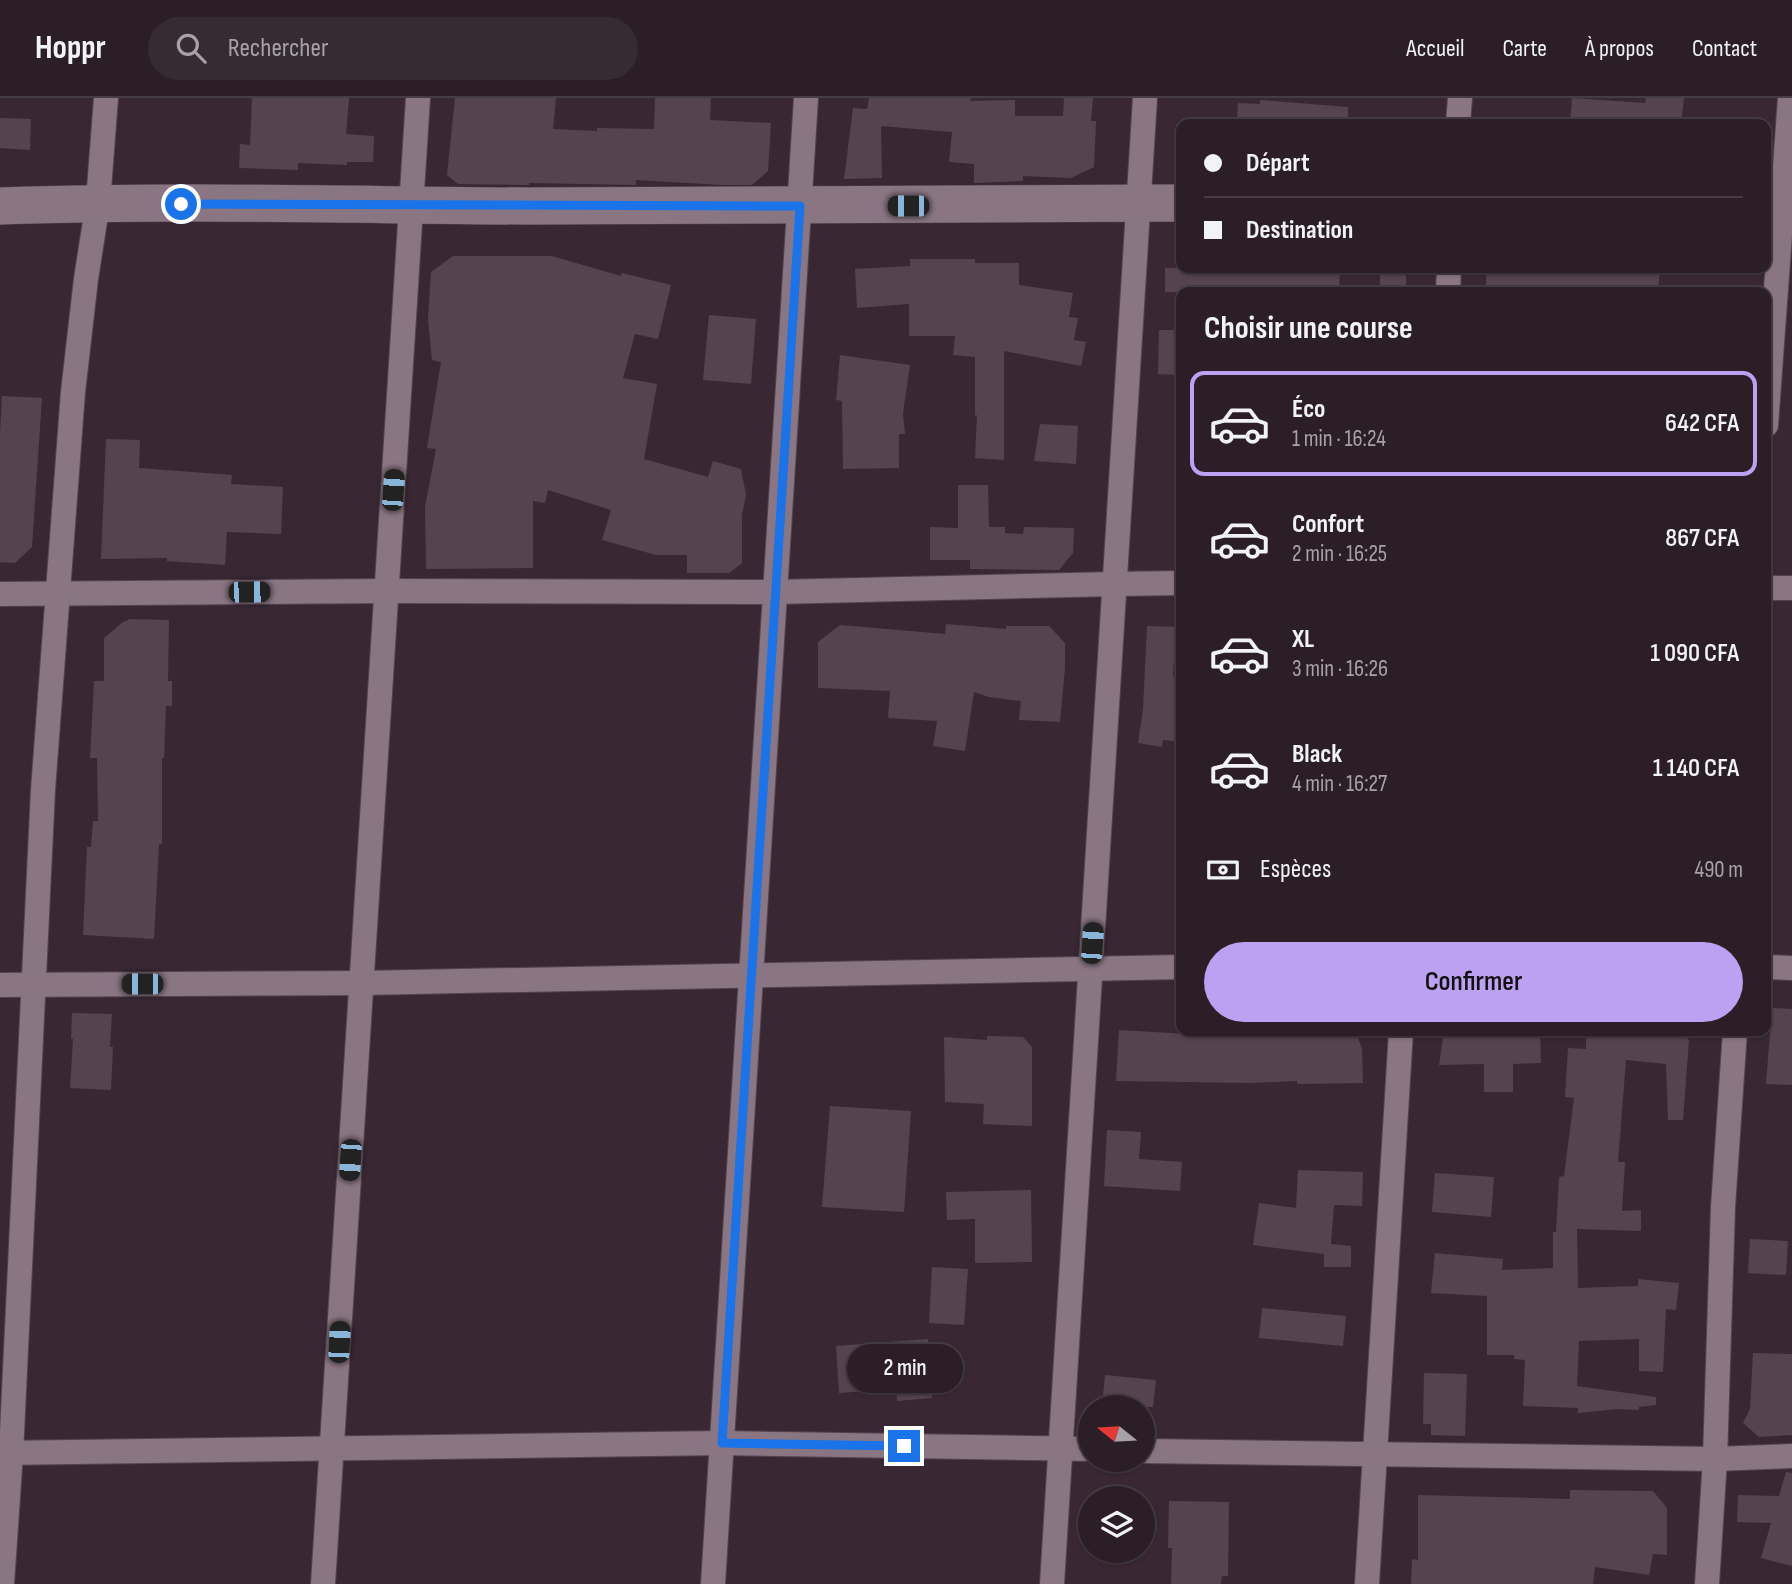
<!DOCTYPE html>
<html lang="fr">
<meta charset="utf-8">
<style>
:root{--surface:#2b1e27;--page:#372b33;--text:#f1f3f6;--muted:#a6a2a7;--line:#473c44;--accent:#bca0f2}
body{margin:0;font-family:"Sofia Sans Condensed",sans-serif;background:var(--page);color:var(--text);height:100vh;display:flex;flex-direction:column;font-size:26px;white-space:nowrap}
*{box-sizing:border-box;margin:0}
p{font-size:23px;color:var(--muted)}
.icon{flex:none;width:38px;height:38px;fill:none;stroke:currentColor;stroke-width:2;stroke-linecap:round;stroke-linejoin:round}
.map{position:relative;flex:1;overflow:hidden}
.details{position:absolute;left:1176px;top:189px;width:595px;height:749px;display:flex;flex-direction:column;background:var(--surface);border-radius:14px;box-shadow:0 2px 5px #0004,0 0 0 2px var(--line)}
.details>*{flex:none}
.guide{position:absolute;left:1176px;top:21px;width:595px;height:154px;border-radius:14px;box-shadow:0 2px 5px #0004,0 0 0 2px var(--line);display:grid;align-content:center;height:154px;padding:0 28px;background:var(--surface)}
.needle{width:46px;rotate:288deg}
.tools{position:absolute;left:1078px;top:1297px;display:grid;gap:14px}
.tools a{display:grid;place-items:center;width:77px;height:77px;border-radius:50%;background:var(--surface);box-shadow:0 2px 5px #0004,0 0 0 2px var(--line);font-size:35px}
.end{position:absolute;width:32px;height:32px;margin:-16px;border:9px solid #1a73e8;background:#fff;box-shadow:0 0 0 4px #fff}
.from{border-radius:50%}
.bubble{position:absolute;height:49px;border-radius:24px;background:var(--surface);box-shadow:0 2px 5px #0004,0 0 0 2px var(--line);font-size:23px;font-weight:600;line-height:49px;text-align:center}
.car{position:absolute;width:21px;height:42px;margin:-21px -10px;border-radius:9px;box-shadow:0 0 5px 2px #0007;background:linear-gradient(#222 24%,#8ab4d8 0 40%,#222 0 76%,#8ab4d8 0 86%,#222 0)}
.guide b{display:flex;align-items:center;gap:24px;height:66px;font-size:26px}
.guide b+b{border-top:2px solid var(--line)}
.guide i{width:18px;height:18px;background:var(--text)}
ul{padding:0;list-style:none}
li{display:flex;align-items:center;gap:21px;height:105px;margin:0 14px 10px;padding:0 14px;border:4px solid transparent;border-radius:14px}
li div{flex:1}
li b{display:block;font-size:26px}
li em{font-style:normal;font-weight:600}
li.on{border-color:var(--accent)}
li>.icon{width:63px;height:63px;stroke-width:1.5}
h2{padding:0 28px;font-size:32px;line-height:84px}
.pay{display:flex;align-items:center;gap:18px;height:77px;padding:0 28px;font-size:26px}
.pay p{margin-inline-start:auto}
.button{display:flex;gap:14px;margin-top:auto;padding:14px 28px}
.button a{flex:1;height:80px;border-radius:42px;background:var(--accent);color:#111;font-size:28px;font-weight:600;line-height:80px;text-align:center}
header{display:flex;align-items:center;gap:42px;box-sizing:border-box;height:98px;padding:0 35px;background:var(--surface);border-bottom:2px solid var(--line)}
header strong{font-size:33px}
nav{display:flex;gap:38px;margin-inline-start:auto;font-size:24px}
.search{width:490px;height:63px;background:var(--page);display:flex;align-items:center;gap:18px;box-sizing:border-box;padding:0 24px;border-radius:38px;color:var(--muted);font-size:26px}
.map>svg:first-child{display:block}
</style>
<header>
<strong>Hoppr</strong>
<div class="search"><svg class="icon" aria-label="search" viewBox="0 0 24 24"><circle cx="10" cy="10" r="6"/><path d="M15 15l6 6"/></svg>Rechercher</div>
<nav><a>Accueil</a><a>Carte</a><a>À propos</a><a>Contact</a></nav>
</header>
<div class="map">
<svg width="1792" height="1486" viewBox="0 0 1792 1486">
<rect width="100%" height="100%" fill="#392834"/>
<g fill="#564350">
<path d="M 252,0 L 349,0 L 346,36 L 374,38 L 373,64 L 347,64 L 347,67 L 298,65 L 298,72 L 239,70 L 240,46 L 250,47 Z"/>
<path d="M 455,0 L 556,0 L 553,31 L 597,33 L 597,30 L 654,31 L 655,0 L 711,0 L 710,22 L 771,25 L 768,73 L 752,87 L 722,87 L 636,82 L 636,87 L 529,85 L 529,87 L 458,86 L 447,77 Z"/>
<path d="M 869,0 L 971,0 L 970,3 L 1015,2 L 1015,18 L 1063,18 L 1064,0 L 1093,0 L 1091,23 L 1096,23 L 1094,69 L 1071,80 L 1023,78 L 1023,83 L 974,85 L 974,66 L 949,64 L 952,34 L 881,28 L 882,80 L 844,81 L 853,10 L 867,11 Z"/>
<path d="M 1572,0 L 1645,5 L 1646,0 L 1684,0 L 1681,26 L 1570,26 Z"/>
<path d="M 1260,2 L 1348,9 L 1348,26 L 1237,26 L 1238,5 L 1260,6 Z"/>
<path d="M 0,20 L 31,21 L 30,52 L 0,50 Z"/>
<path d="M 453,158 L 552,158 L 621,178 L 622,175 L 671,187 L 658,241 L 635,236 L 623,280 L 657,286 L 644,361 L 708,379 L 713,363 L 741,371 L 746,397 L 742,417 L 742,465 L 729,475 L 687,475 L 687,457 L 656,457 L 602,442 L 611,412 L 548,392 L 545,405 L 533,403 L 533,470 L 426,471 L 425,409 L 436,351 L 427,350 L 441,264 L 432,262 L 428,221 L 431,174 Z"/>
<path d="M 910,161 L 975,161 L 975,165 L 1019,165 L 1019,187 L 1073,195 L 1069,219 L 1078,220 L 1074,242 L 1086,244 L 1081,268 L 1004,253 L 1004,362 L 975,360 L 977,317 L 975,318 L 975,259 L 953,257 L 955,238 L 909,238 L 909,206 L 857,210 L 855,171 L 910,168 Z"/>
<path d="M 1165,170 L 1340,170 L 1339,194 L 1165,194 Z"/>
<rect x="1380" y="170" width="26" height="24"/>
<path d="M 1487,170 L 1660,170 L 1658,194 L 1485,194 Z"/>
<path d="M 709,217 L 756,221 L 751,286 L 703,282 Z"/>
<path d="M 1159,232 L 1181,232 L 1181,277 L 1158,276 Z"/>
<path d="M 840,257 L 910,267 L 903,315 L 905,336 L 899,336 L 899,370 L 843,371 L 842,303 L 836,302 Z"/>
<path d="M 2,298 L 42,300 L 32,449 L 15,465 L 0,464 L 0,336 Z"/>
<path d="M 1040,326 L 1078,328 L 1076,366 L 1034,363 Z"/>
<path d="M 106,341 L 140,342 L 139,370 L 232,377 L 231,386 L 283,389 L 281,436 L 227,434 L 225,467 L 167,463 L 167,460 L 101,461 Z"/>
<path d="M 958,387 L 988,387 L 989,429 L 1005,429 L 1005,435 L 1023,436 L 1024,429 L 1074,430 L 1073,455 L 1059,472 L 970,471 L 970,462 L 930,462 L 930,429 L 958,430 Z"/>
<path d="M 130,521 L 169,522 L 168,583 L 172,583 L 172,608 L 166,608 L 164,660 L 162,660 L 162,746 L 159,746 L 154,841 L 83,837 L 87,749 L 91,749 L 93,723 L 98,723 L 97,660 L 90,660 L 94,583 L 104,583 L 104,540 L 123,524 Z"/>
<path d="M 946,526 L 1006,531 L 1006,528 L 1049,528 L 1065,545 L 1065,570 L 1060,624 L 1019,622 L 1021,603 L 989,599 L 974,594 L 965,653 L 933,648 L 937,623 L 888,620 L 890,593 L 818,590 L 818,544 L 840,527 L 945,536 Z"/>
<path d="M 1147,528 L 1176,529 L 1173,578 L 1181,579 L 1181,644 L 1163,642 L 1162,649 L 1138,645 L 1143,611 Z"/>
<path d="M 1772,910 L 1792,911 L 1792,987 L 1766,986 Z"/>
<path d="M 72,915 L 112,916 L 110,949 L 113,949 L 111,992 L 70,990 L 73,941 L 71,941 Z"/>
<path d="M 1119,932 L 1188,936 L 1188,933 L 1225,933 L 1225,940 L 1300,936 L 1300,933 L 1351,933 L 1357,937 L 1362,951 L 1363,985 L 1297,986 L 1297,983 L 1252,985 L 1116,983 Z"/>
<path d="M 1448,933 L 1540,933 L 1541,965 L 1513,966 L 1513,994 L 1484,994 L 1484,966 L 1439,967 L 1443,940 Z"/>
<path d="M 1586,933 L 1679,933 L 1689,942 L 1683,1022 L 1668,1022 L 1666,966 L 1626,962 L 1618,1064 L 1625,1064 L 1622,1113 L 1641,1112 L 1641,1133 L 1577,1131 L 1578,1190 L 1638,1188 L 1638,1181 L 1679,1185 L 1676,1212 L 1666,1211 L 1663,1274 L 1639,1273 L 1639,1241 L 1579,1243 L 1577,1288 L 1656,1299 L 1656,1307 L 1639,1309 L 1639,1312 L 1617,1311 L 1578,1315 L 1578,1310 L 1523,1308 L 1525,1262 L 1514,1261 L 1514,1257 L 1487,1257 L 1487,1198 L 1431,1195 L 1435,1155 L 1503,1161 L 1502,1172 L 1553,1170 L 1553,1134 L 1556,1134 L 1559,1079 L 1564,1078 L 1574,1000 L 1565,999 L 1568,950 L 1586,951 Z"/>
<path d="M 987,938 L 1023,939 L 1032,949 L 1032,1028 L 983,1026 L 984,1006 L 945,1004 L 944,939 L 987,942 Z"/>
<path d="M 830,1008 L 911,1013 L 904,1114 L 822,1109 Z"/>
<path d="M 1107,1032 L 1141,1034 L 1139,1061 L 1182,1064 L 1180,1093 L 1104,1088 Z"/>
<path d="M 1298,1072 L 1363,1074 L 1362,1108 L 1334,1107 L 1331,1146 L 1351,1148 L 1351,1169 L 1324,1169 L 1324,1156 L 1253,1147 L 1259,1105 L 1296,1110 Z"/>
<path d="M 1435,1075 L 1494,1079 L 1491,1119 L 1432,1114 Z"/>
<path d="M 1031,1092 L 1032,1164 L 975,1165 L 975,1121 L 947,1122 L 946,1094 Z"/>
<path d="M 1750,1141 L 1788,1143 L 1786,1177 L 1748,1175 Z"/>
<path d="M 932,1169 L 968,1171 L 964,1227 L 929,1225 Z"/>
<path d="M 1262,1210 L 1346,1218 L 1343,1248 L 1259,1240 Z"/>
<path d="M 928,1241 L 932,1300 L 897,1303 L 896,1291 L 839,1295 L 836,1248 Z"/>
<path d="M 1753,1255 L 1792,1256 L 1792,1337 L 1759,1339 L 1743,1325 L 1750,1311 Z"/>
<path d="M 1424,1275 L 1467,1276 L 1465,1338 L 1431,1337 L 1431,1326 L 1423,1326 Z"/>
<path d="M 1105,1277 L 1156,1282 L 1153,1309 L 1102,1309 Z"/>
<path d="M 1786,1374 L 1792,1375 L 1792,1468 L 1761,1460 L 1771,1425 L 1737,1424 L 1738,1397 L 1779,1398 Z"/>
<path d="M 1570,1392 L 1653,1393 L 1667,1410 L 1667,1457 L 1653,1456 L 1649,1477 L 1595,1469 L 1593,1486 L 1411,1486 L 1412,1461 L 1418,1462 L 1418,1397 L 1570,1401 Z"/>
<path d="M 1169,1403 L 1229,1404 L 1228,1478 L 1222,1478 L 1221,1486 L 1171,1486 L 1172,1450 L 1168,1450 Z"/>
</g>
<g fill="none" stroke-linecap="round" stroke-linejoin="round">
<defs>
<g id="street">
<path d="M 1458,26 L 1460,0"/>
<path d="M 1448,194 L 1449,170"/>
<path d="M 1766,327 L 1790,0"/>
<path d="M 1766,490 L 1792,490"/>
<path d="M 0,496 L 386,493 L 775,494 L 1115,486 L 1181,485"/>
<path d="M 1766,869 L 1792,870"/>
<path d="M 0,887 L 362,885 L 1181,869"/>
<path d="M 1143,1353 L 1715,1361 L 1792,1358"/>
<path d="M 0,1355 L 722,1345 L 1090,1351"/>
<path d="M 2,1486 L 11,1355 L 43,692 L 73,294 L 86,181 L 98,104 L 106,0"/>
<path d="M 323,1486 L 418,0"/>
<path d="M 713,1486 L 806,0"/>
<path d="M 1052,1486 L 1145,0"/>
<path d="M 1367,1486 L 1401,933"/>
<path d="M 1707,1486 L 1715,1361 L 1723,1109 L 1735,933"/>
</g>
<g id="secondary">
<path d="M 1766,104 L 1792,104"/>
<path d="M 0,108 C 176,102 352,107 528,108 C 746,109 964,106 1181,105"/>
</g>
</defs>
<use href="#street" stroke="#53454f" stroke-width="26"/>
<use href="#secondary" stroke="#53454f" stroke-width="38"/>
<use href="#street" stroke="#8a7683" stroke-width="24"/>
<use href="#secondary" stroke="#8a7683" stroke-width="37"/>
</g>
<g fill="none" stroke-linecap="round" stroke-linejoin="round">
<path stroke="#1a73e8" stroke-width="9" d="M 181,106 L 800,108 L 722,1345 L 904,1348"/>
</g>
</svg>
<div class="tools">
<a><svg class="needle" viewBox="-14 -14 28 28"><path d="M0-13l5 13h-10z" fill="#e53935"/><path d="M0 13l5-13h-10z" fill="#a6a2a7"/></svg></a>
<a><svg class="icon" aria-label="layers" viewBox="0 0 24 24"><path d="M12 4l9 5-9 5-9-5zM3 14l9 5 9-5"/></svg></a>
</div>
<i class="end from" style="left:181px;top:106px"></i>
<i class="end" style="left:904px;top:1348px"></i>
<div class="bubble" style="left:847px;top:1246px;width:116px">2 min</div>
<i class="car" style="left:908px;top:108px;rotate:270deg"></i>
<i class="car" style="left:393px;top:392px;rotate:4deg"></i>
<i class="car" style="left:249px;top:494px;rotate:89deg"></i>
<i class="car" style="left:1092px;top:845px;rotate:4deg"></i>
<i class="car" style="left:142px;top:886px;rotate:270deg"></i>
<i class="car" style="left:350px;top:1062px;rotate:184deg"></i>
<i class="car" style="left:339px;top:1244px;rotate:3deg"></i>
<div class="guide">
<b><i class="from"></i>Départ</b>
<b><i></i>Destination</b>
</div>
<section class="details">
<h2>Choisir une course</h2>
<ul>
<li class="on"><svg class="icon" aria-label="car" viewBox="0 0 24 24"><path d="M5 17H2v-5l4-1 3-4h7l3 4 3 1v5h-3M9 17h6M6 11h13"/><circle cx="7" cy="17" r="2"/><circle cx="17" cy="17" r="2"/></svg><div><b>Éco</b><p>1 min · 16:24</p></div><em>642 CFA</em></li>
<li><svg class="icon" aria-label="car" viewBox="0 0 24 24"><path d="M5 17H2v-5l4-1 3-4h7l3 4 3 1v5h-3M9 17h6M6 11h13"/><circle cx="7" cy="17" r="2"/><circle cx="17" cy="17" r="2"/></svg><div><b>Confort</b><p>2 min · 16:25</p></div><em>867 CFA</em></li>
<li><svg class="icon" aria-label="car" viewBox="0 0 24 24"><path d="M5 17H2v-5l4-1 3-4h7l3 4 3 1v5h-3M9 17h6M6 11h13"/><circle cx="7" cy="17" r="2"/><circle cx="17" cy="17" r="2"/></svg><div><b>XL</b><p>3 min · 16:26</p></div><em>1 090 CFA</em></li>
<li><svg class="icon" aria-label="car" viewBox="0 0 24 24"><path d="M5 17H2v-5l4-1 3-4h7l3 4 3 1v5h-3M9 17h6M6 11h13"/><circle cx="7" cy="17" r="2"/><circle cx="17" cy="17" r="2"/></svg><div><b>Black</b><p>4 min · 16:27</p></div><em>1 140 CFA</em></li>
</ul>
<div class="pay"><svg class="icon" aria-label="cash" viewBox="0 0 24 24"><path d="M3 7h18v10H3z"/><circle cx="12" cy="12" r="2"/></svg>Espèces<p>490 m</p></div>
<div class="button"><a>Confirmer</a></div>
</section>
</div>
